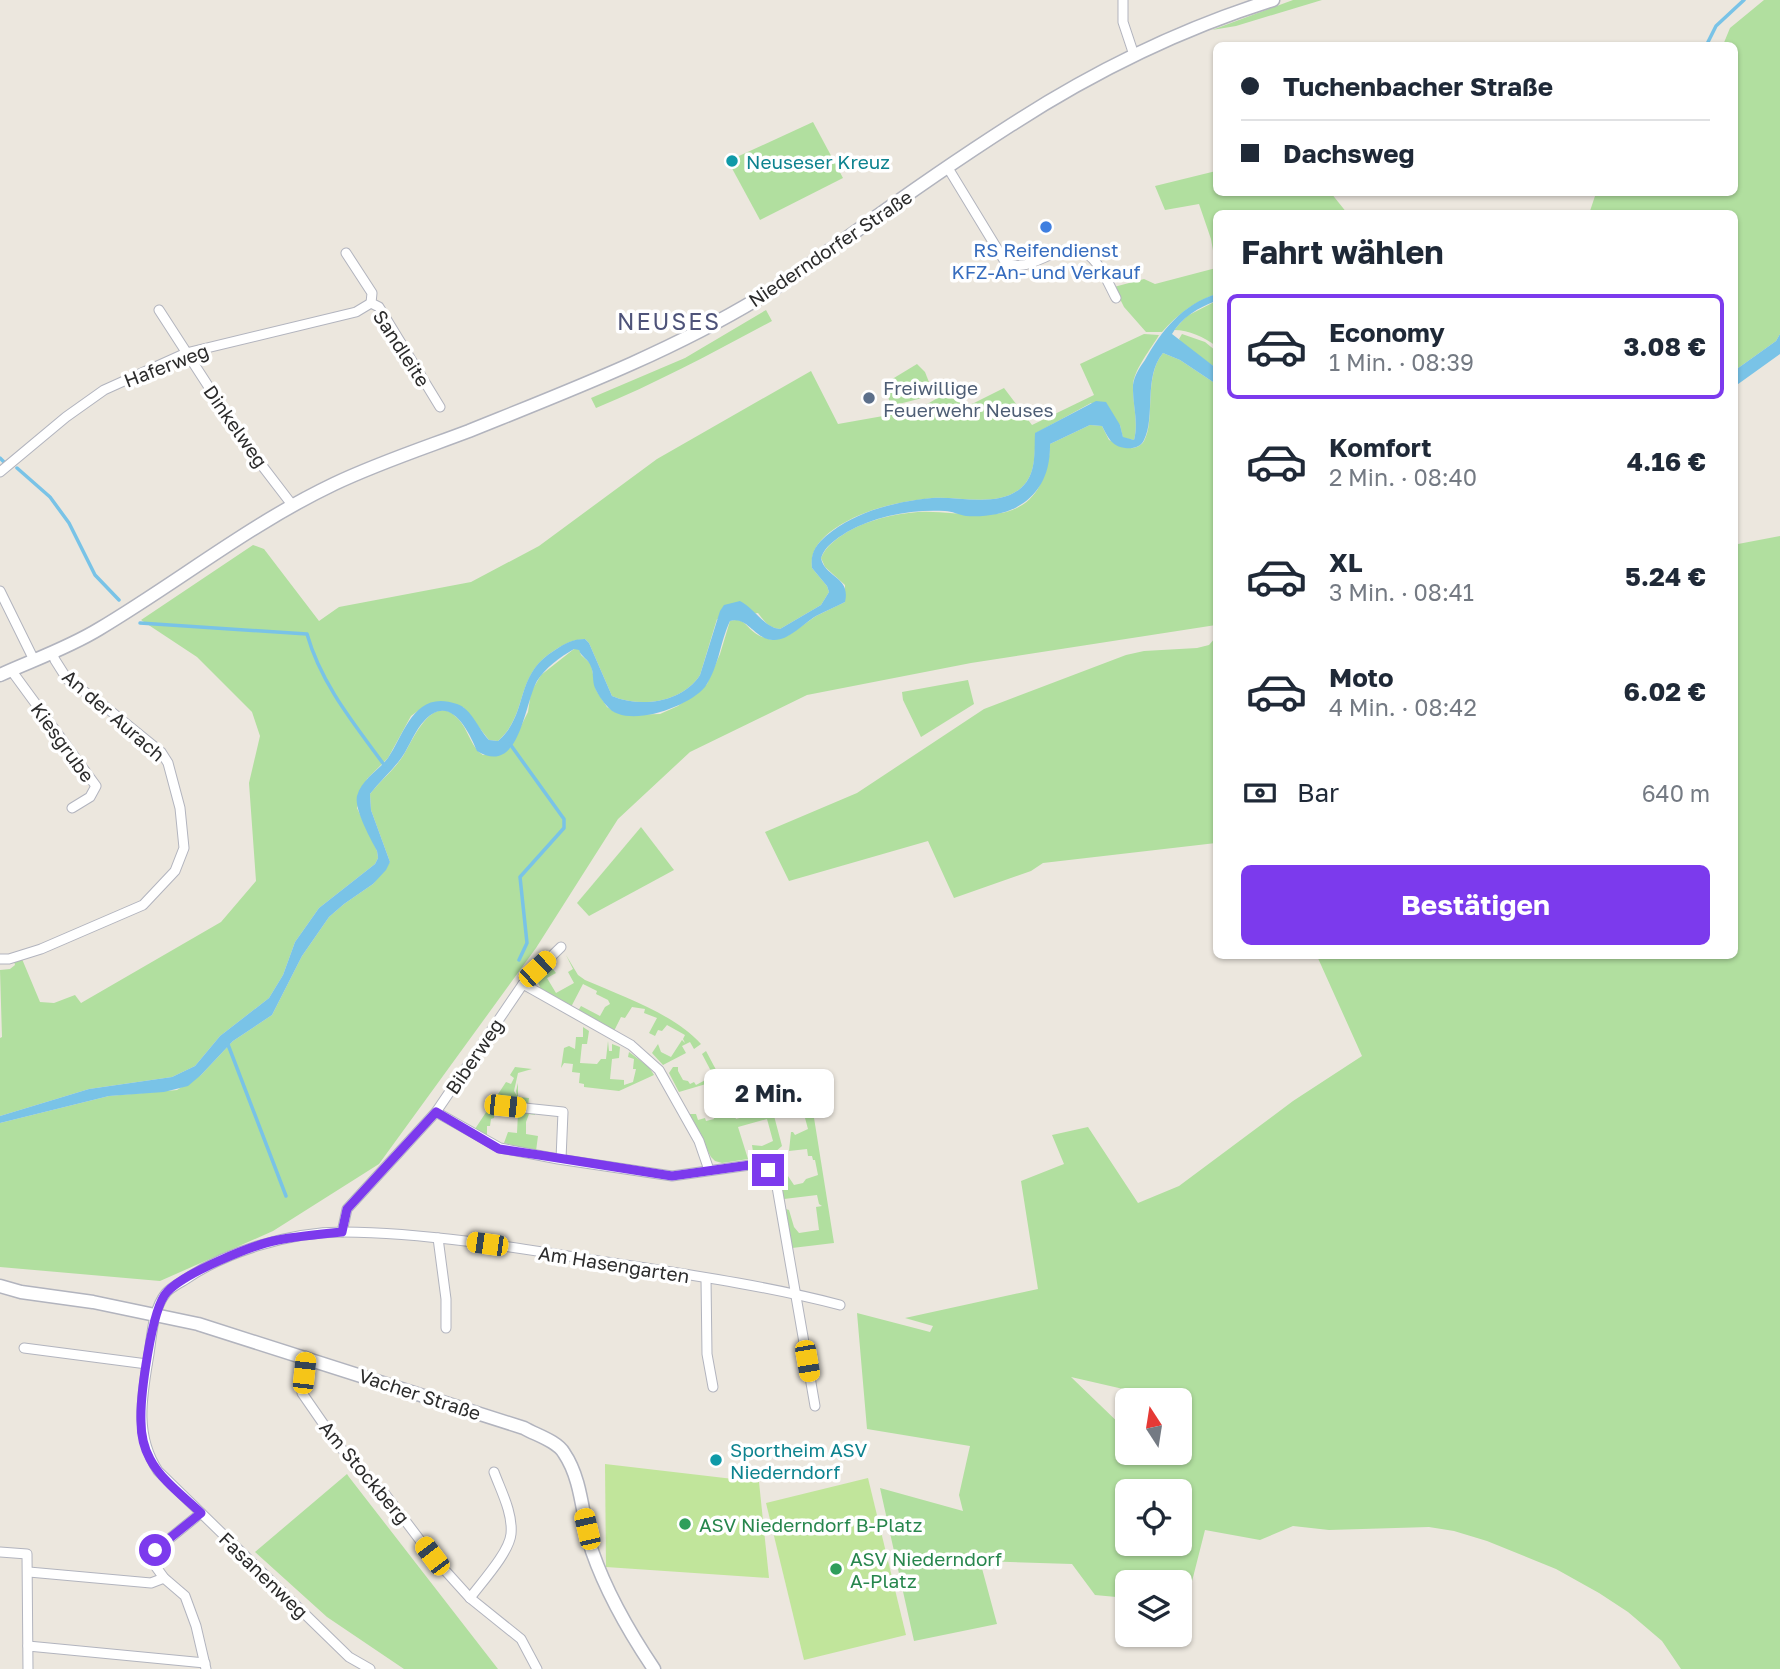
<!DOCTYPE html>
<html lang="de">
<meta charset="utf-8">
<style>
:root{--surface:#fff;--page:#f2f2f3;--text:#1f2937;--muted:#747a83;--line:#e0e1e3;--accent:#7c3aed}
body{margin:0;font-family:"Golos Text",sans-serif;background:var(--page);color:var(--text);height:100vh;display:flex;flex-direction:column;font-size:26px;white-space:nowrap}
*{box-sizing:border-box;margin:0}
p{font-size:23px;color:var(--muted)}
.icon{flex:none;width:38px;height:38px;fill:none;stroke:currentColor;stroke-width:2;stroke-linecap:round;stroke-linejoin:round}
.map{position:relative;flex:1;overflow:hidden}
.side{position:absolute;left:1213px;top:210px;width:525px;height:749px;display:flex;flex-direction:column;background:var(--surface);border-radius:10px;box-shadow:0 2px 5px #0004}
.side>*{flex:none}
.guide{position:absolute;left:1213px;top:42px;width:525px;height:154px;border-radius:10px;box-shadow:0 2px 5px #0004;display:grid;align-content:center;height:154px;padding:0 28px;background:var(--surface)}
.needle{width:46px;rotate:348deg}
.fabs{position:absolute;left:1115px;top:1388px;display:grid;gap:14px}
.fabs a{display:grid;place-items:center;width:77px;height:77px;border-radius:10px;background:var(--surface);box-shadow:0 2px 5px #0004;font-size:35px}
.end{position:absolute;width:32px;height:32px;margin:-16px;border:9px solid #7c3aed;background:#fff;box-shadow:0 0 0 4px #fff}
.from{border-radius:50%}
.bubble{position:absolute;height:49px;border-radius:10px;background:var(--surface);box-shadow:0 2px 5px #0004;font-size:23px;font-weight:700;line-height:49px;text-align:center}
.car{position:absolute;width:21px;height:42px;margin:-21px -10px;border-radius:9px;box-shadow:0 0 5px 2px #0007;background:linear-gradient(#f5c518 24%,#345 0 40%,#f5c518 0 76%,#345 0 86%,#f5c518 0)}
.guide b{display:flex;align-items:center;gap:24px;height:66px;font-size:26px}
.guide b+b{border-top:2px solid var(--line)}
.guide i{width:18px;height:18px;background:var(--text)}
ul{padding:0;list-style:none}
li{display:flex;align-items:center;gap:21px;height:105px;margin:0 14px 10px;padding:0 14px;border:4px solid transparent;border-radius:10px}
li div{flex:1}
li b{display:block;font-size:26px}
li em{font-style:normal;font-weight:700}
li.current{border-color:var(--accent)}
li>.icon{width:63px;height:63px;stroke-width:1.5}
h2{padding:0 28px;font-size:32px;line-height:84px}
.pay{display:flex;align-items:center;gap:18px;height:77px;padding:0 28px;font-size:26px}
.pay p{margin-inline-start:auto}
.cta{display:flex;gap:14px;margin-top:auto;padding:14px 28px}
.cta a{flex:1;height:80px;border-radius:10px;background:var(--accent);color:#fff;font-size:28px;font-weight:700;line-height:80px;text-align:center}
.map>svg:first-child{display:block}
</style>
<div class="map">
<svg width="1780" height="1669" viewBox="0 0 1780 1669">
<rect width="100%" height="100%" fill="#ece7de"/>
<g fill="#b1df9f" fill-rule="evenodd">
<path d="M 1293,0 L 1322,0 L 1236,26 L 1212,30 Z"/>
<path d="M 1764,0 L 1780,0 L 1780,334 L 1776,341 L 1734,371 L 1734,214 L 1589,214 L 1596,193 L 1734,192 L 1734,46 L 1723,45 L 1730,28 Z"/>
<path d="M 813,122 L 843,178 L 760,220 L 728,161 Z"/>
<path d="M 1216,171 L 1216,192 L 1331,193 L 1347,213 L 1216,214 L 1216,294 C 1194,302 1178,314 1162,332 L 1146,332 L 1124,307 L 1114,287 L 1144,279 L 1155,284 L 1216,268 L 1211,239 L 1199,204 L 1165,210 L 1155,186 Z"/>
<path d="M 1216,301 L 1216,346 C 1204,337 1189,330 1174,330 L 1187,316 Z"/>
<path d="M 766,310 L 772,321 C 714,352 657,383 596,408 L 591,398 L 685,358 Z"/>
<path d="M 1144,334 L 1159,335 C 1151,349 1135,368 1133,384 C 1132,403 1139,421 1134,440 L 1123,438 L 1120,425 L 1091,403 L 1036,433 C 1034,452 1037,474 1021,488 C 998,508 959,496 932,498 C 896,502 859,510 830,532 C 818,542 810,552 812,568 L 827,586 L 829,592 L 821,605 L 780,629 C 769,628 764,621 758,613 L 717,619 L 700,675 C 682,703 640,708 612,696 L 589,643 L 585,639 C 572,640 566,643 555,650 C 513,676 530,712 498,741 L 489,740 L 463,707 L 419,710 L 411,716 L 388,758 L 367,779 L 357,808 L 377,851 L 378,858 L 375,864 L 319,908 L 295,942 L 283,975 L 269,998 L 220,1036 L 195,1066 L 172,1077 L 89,1089 L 0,1116 L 0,1038 L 2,1037 L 0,970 L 10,969 L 15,965 L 14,961 L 22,959 L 40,1002 L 54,1003 L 75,995 L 81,1003 L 221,922 L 256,881 L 249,783 L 260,736 L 252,712 L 197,657 L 141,620 L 253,545 L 264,549 L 319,621 L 339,607 L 471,582 L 539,546 L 657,459 L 811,371 L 838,424 L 917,410 L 953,389 L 970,405 L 1004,388 L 1032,425 L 1094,395 L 1080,364 Z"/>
<path d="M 1182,334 L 1205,342 L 1216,351 L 1216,368 L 1183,345 L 1179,339 Z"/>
<path d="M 1163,353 L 1180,360 L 1216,384 L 1216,625 L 971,663 L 807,695 L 690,752 L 618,819 L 536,948 L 379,1164 L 273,1231 L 160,1281 L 0,1267 L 0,1123 L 109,1096 L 177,1090 L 201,1075 L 233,1041 L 272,1015 L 302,956 L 329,917 L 344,904 L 373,884 L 390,862 L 371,810 L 370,794 C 380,781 394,770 403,756 C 412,742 431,694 455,716 C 468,726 470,747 483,755 L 510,748 L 528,712 L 531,692 L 541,675 L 574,649 L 579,649 L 581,655 L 591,664 L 596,690 L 607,707 L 615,712 L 628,715 L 660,714 L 678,706 L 707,684 L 720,654 L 730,621 C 744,617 745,626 755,633 C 760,637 766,638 771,640 L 789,635 L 816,616 L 845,602 L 845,585 L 825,567 L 821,558 C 826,546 836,539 847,532 C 868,520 893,514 918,512 C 958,509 1016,531 1040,485 C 1046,472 1050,458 1050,444 L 1090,425 L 1102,426 L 1109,440 C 1115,442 1123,448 1130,448 C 1135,449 1142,445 1144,441 C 1156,420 1143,377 1163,353 Z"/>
<path d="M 917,364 L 925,372 L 934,395 L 891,406 L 884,384 Z"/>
<path d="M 1780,536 L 1780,1669 L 1681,1669 L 1662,1641 L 1628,1612 L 1599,1593 L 1556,1569 L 1487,1541 L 1454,1531 L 1429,1527 L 1329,1530 L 1293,1526 L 1260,1540 L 1205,1530 L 1186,1605 L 1180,1604 L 1180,1582 L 1127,1582 L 1127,1598 L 1095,1595 L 1072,1564 L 980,1561 L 997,1624 L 914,1641 L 880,1488 L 963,1511 L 959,1495 L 970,1446 L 867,1429 L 857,1313 L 930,1332 L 933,1326 L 905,1318 L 1038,1289 L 1021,1181 L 1064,1164 L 1052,1135 L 1088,1127 L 1138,1203 L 1179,1186 L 1293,1101 L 1362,1056 L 1317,956 L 1734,956 L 1734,540 L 1738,544 ZM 1071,1377 L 1171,1400 L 1180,1400 L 1180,1452 L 1127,1452 L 1127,1431 ZM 1180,1491 L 1180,1544 L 1127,1544 L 1127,1491 Z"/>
<path d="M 1216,637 L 1216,843 L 1043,863 L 1031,871 L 954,898 L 928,841 L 789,881 L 765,832 L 857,793 L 984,709 L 1126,655 L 1144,651 L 1197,648 L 1209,645 Z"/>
<path d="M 968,680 L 974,704 L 921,737 L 903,700 L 902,692 Z"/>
<path d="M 641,827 L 674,870 L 589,916 L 577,903 Z"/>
<path d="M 566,955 L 578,975 L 585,980 C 622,996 674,1014 701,1044 L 694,1049 L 690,1042 L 682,1046 L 686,1053 L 663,1065 L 652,1053 L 658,1044 L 661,1052 L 671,1057 L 682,1040 L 685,1043 L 683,1039 L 685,1035 L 667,1025 L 662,1031 L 658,1030 L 655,1036 L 649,1033 L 657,1018 L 644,1013 L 645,1009 L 632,1007 L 625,1018 L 621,1017 L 614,1031 L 578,1011 L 581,1006 L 600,1016 L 605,1007 L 610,1004 L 608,1000 L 596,994 L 597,991 L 583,984 L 571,1007 L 541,990 L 538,982 L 552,968 L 556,973 L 547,978 L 556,993 L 574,983 L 568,972 L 573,969 Z"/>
<path d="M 583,1027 L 589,1031 L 587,1044 L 582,1044 L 580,1063 L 597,1064 L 601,1059 L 606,1059 L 608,1041 L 609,1051 L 612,1051 L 612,1044 L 620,1047 L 619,1058 L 612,1059 L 610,1079 L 624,1080 L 624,1085 L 633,1082 L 636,1069 L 633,1069 L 634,1059 L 628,1057 L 629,1052 L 649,1067 L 654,1075 L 619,1091 L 584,1087 L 584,1084 L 579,1083 L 580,1073 L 572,1072 L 573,1064 L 564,1063 L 561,1068 L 564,1048 L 569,1046 L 575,1049 L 576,1037 L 583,1037 Z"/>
<path d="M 706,1051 L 722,1081 L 736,1119 L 811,1099 L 834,1243 L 792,1248 L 786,1209 L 789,1210 L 794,1227 L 799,1233 L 819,1230 L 816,1207 L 822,1206 L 819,1204 L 817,1195 L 784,1199 L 778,1170 L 787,1163 L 786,1173 L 794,1185 L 803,1183 L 806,1179 L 818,1175 L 815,1160 L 813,1160 L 812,1156 L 808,1156 L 807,1149 L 789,1151 L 791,1132 L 793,1132 L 795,1135 L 808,1129 L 805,1118 L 809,1116 L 806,1108 L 779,1116 L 777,1111 L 773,1112 L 782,1146 L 766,1160 L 754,1159 L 752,1145 L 762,1146 L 773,1141 L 767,1119 L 738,1127 L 748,1159 L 722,1163 L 715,1161 L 711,1157 L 689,1114 L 696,1114 L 698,1120 L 705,1118 L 706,1121 L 714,1119 L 713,1116 L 718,1112 L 711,1086 L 706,1084 L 679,1092 L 669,1073 L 673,1067 L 678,1067 L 678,1071 L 683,1080 L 688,1081 L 690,1084 L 694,1082 L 696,1085 L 711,1077 L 712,1073 L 702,1054 Z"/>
<path d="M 515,1067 L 532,1069 L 518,1073 L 514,1091 L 517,1096 L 516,1091 L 518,1083 L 518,1097 L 529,1098 L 528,1106 L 503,1104 L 502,1110 L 495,1110 L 494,1118 L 491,1119 L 490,1126 L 487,1126 L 487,1135 L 475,1129 L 506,1082 L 511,1084 L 514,1078 L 510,1075 Z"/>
<path d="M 511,1108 L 535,1110 L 535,1115 L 529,1114 L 526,1122 L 526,1134 L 538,1136 L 536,1151 L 504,1143 L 508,1132 L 517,1133 L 518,1113 L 511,1112 Z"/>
<path d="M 347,1474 L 349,1477 L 498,1669 L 404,1669 L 327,1617 L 255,1552 Z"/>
</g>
<g fill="#c1e59b">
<path d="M 605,1464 L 759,1482 L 769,1578 L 606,1567 Z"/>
<path d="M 868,1478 L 906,1635 L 804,1660 L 766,1503 Z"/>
</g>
<g fill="#79c3e7">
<path d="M 1216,294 L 1216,301 C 1199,307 1181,318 1172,334 L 1216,368 L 1216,384 L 1180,360 L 1163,353 C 1143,377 1156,417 1144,440 C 1141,447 1133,449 1125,448 C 1111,446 1108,437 1102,426 L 1090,425 L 1050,444 C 1051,496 1015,519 966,516 C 959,515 952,511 945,511 C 912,509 875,516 847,532 C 836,539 825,546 821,558 C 825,578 851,576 845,602 C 836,607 825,611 816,616 C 803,624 788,641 773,640 C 754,639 748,616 730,621 C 720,642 719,667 705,687 C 689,707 625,730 607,706 C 603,702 597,693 595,688 C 592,681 594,673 591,667 C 589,659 581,657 579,650 L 574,649 C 560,657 545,668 537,681 C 524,704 520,777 477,751 C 469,731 450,693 425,720 C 415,730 410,745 402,757 C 393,770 380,781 370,794 L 371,810 L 390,862 L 386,870 L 373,884 L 344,904 L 329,917 L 302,956 L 272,1015 L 233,1041 L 201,1075 L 188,1086 L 164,1092 L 109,1096 L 0,1123 L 0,1116 L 89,1089 L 172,1077 L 195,1066 L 220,1036 L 269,998 L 283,975 L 295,942 L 319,908 L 375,864 L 378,858 L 377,851 C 370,838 354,809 357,796 C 362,779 378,771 388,758 C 405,733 414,689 457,704 C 471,708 479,730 489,740 L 498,741 C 530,713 513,675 555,650 C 566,643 572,639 585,639 L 589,643 L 612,696 C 640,708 682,703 700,675 L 720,611 L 724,605 L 740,601 C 755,609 764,627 780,629 L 821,605 L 829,592 L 827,586 L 812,568 C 810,553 816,545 826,536 C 856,511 894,502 932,498 C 959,496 998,508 1021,488 C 1037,474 1034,452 1035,433 L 1096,401 L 1106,402 L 1120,425 L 1123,437 L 1134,440 C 1139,421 1132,404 1133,385 C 1134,376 1140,367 1145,360 C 1162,330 1182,305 1216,294 Z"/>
<path d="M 1780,334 L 1780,354 L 1734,387 L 1734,371 L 1776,341 Z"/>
</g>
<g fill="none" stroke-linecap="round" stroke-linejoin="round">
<g stroke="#79c3e7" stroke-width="3.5">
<path d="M 1706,46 L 1716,26 L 1744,0"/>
<path d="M 0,458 L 4,462"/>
<path d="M 17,468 L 50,497 L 69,523 L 95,575 L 119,600"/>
<path d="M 140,623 L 307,634 C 321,684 355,725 385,766"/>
<path d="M 510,744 L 564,819 L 564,828 L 520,877 L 527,943 L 519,960"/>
<path d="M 227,1042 L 286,1196"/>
</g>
<defs>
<g id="street">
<path d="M 1123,0 L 1123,22 L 1134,55"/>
<path d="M 948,168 L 1004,260 C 1026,280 1058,238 1084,252 C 1100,261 1108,283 1116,298"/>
<path d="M 346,253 L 372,293 L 371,303 L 379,307 L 440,407"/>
<path d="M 159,310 L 247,446 L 293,506"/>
<path d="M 0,472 L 66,417 L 104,390 L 186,353 L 356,312 L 371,303"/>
<path d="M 0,591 L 34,660"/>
<path d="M 11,670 L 96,786 L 90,797 L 72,808"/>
<path d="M 0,959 L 9,959 L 41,949 L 143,905 L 175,871 L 184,848 L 180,808 L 168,763 L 161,752 L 108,709 L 67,679 L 55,660 L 52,652"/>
<path d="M 523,984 L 631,1045 L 659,1070 L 699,1141 L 709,1170"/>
<path d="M 505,1106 L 563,1112 L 561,1159"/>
<path d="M 436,1112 L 500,1148 L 558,1159 L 672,1176 L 750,1165 L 768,1169 L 776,1181 L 815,1406"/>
<path d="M 342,1232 L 347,1209 L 436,1112 L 523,984 L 561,947"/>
<path d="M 438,1238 L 446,1299 L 446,1328"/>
<path d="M 706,1279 L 707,1354 L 713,1387"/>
<path d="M 24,1348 L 147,1364"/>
<path d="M 306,1356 L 302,1393 L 338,1445 L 385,1494 L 432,1556 L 470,1598 L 521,1639 L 537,1669"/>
<path d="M 201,1513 L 153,1552 L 151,1560 L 164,1578 L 185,1596 L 196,1626 L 206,1669"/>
<path d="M 0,1552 L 27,1554 L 28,1669"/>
<path d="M 29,1572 L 151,1583 L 164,1578"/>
<path d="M 470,1598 C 481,1583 509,1553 511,1534 C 513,1513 501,1491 494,1472"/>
<path d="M 28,1646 L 205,1663"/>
<path d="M 370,1669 L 349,1657 L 158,1471 C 134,1434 142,1396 149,1354 C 152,1334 153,1309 166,1293 C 170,1288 178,1284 183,1281 C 226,1251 291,1232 343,1232 C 431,1233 519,1248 606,1262 C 684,1274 764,1285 840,1305"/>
</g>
<g id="secondary">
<path d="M 0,675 C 33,660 68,648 99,629 C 178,582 250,524 334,484 C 378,463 424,448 469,431 C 568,391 668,353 759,298 C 793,278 824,254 855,232 C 906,195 958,159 1011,125 C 1093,72 1180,29 1273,0"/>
<path d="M 0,1286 L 21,1292 L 93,1302 L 198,1324 L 524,1428 C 536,1435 557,1441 564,1453 C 583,1481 582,1519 592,1551 C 607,1594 629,1632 654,1669"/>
</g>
</defs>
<use href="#street" stroke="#b2b4be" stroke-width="11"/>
<use href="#secondary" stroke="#b2b4be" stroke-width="15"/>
<use href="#street" stroke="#fff" stroke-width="9"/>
<use href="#secondary" stroke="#fff" stroke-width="12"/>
</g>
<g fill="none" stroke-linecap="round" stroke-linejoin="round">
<path stroke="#7c3aed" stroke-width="9" d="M 155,1550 L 201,1513 C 184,1497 161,1480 150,1459 C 144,1448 141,1435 141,1422 C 140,1398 151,1309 167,1292 C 184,1273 252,1245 278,1240 C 299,1236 321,1234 342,1232 L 347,1209 L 436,1112 L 499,1149 L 539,1155 L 672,1176 L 750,1165 L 768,1170"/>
</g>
<g fill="#0f9aa8" stroke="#fff" stroke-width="2.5">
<circle cx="732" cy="161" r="7"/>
<circle cx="716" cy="1460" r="7"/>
</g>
<circle fill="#3f7fe0" stroke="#fff" stroke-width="2.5" cx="1046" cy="227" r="7"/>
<circle fill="#5c6f8a" stroke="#fff" stroke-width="2.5" cx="869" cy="398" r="7"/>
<g fill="#2e9e5b" stroke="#fff" stroke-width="2.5">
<circle cx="685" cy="1524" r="7"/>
<circle cx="836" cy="1569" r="7"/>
</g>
<g text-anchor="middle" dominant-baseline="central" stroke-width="7" stroke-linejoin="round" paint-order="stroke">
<g font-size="19" fill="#0d838f" stroke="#fff" text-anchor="start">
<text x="746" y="161">Neuseser Kreuz</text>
<text x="730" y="1449">Sportheim ASV<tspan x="730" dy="22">Niederndorf</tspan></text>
</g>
<g font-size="19" fill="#2b2b2b" stroke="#fff">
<text transform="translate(830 248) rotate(-34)">Niederndorfer Straße</text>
<text transform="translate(402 348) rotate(57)">Sandleite</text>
<text transform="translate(166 365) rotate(-21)">Haferweg</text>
<text transform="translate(236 426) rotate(55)">Dinkelweg</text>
<text transform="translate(114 715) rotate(41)">An der Aurach</text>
<text transform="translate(63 742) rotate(54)">Kiesgrube</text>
<text transform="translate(474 1056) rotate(-56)">Biberweg</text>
<text transform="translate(614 1264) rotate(9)">Am Hasengarten</text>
<text transform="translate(420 1394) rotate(18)">Vacher Straße</text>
<text transform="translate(365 1472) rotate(50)">Am Stockberg</text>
<text transform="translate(264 1575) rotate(44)">Fasanenweg</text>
</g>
<g font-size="19" fill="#366cbe" stroke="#fff">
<text x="1046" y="249">RS Reifendienst<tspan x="1046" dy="22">KFZ-An- und Verkauf</tspan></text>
</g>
<g font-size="19" fill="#4e5e75" stroke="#fff" text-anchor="start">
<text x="883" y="387">Freiwillige<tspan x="883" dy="22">Feuerwehr Neuses</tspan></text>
</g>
<g font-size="19" fill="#27864d" stroke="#fff" text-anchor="start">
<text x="699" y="1524">ASV Niederndorf B-Platz</text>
<text x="850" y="1558">ASV Niederndorf<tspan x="850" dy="22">A-Platz</tspan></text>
</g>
<g font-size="23" letter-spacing="2" fill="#4e5379" stroke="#fff">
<text x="669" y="321">NEUSES</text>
</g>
</g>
</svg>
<div class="fabs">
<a><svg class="needle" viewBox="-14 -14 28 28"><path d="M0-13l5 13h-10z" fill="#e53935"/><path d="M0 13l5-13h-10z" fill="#747a83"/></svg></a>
<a><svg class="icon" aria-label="locate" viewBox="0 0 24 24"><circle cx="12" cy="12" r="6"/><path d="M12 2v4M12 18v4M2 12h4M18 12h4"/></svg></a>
<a><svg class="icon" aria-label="layers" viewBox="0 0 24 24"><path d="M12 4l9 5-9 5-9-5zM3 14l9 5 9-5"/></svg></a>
</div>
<i class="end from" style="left:155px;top:1550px"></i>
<i class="end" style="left:768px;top:1170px"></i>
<div class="bubble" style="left:704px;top:1069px;width:130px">2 Min.</div>
<i class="car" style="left:537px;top:969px;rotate:47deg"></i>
<i class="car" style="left:505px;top:1106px;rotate:96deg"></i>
<i class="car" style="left:487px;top:1244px;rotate:278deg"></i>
<i class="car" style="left:807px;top:1361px;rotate:170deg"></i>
<i class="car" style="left:304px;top:1373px;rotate:6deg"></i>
<i class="car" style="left:587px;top:1529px;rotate:347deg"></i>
<i class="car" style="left:432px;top:1556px;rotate:323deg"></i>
<div class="guide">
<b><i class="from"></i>Tuchenbacher Straße</b>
<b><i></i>Dachsweg</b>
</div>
<section class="side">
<h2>Fahrt wählen</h2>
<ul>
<li class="current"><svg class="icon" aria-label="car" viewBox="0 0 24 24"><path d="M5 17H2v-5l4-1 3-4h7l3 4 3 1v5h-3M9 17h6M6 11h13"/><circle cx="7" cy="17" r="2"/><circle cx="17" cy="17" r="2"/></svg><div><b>Economy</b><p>1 Min. · 08:39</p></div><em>3.08 €</em></li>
<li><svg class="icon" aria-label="car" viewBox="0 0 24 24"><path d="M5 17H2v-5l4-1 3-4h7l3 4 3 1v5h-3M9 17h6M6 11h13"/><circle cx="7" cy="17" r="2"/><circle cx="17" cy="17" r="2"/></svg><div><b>Komfort</b><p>2 Min. · 08:40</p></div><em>4.16 €</em></li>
<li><svg class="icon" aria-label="car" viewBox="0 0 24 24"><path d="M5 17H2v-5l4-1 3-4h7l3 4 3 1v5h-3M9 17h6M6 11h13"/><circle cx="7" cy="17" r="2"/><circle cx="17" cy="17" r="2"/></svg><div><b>XL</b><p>3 Min. · 08:41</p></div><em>5.24 €</em></li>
<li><svg class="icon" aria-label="car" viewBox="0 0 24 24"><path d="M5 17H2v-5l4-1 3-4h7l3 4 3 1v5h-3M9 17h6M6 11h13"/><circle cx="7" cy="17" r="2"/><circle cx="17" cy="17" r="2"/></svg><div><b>Moto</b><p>4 Min. · 08:42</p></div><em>6.02 €</em></li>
</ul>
<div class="pay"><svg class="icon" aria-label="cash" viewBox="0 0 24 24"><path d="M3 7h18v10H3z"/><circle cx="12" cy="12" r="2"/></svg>Bar<p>640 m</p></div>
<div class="cta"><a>Bestätigen</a></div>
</section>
</div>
